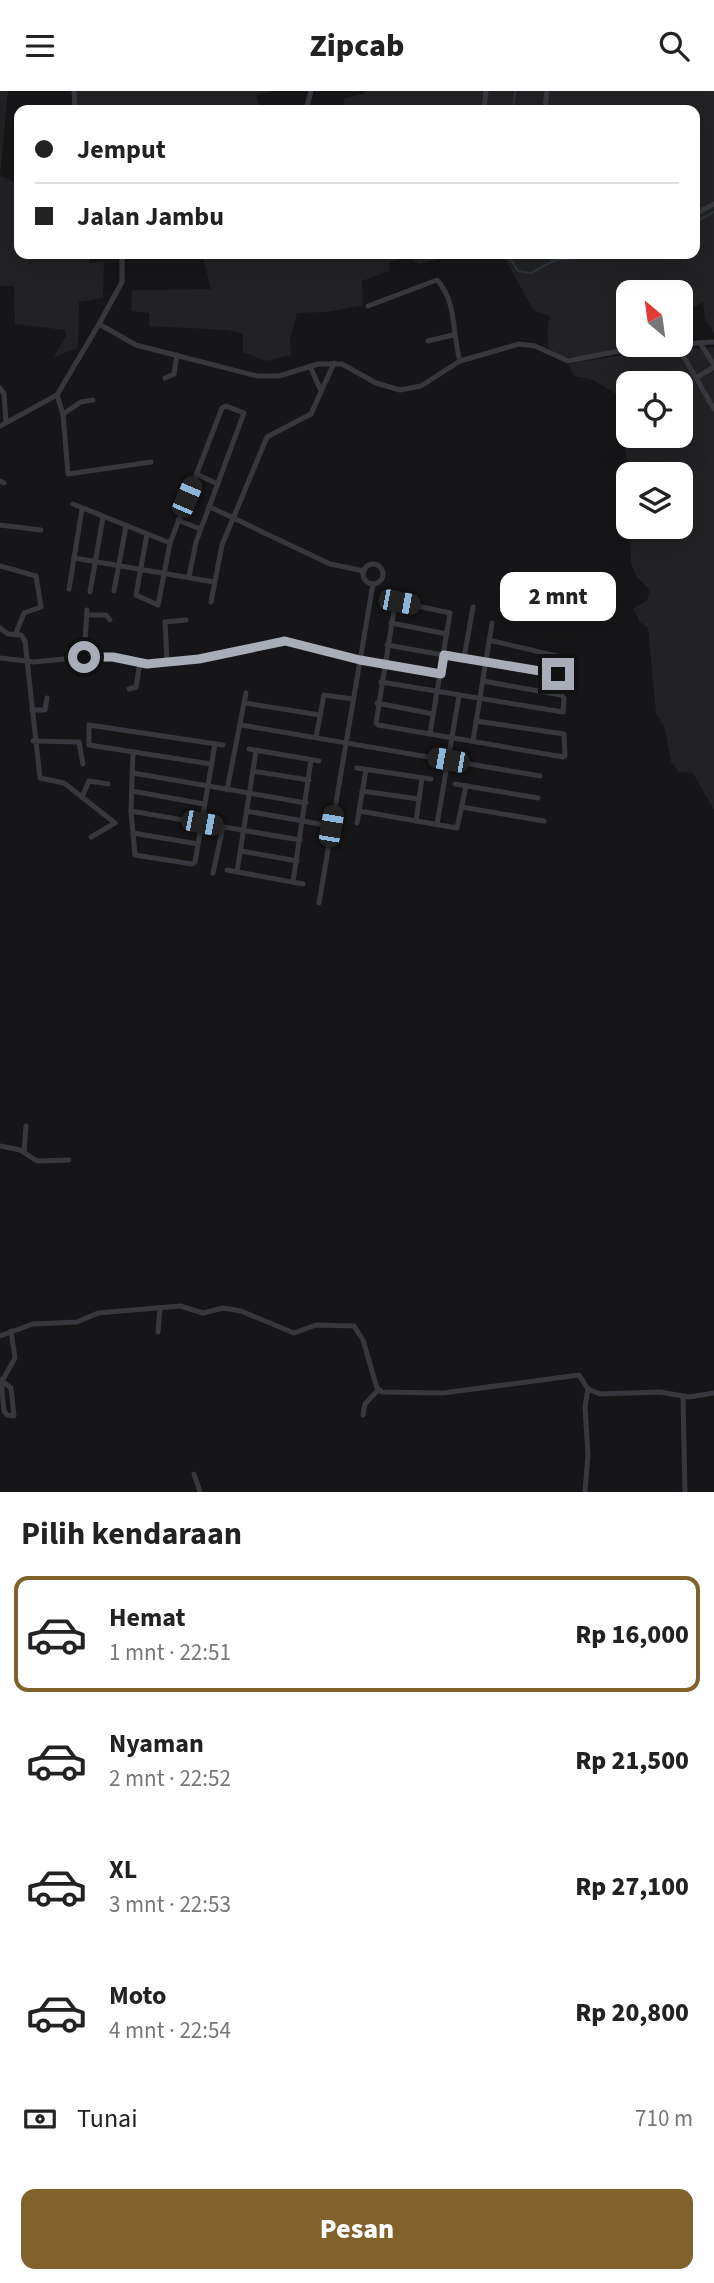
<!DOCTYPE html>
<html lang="id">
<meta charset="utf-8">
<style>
:root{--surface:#fff;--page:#f6f6f6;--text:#222;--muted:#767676;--line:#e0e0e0;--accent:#80622a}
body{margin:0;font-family:"Source Sans 3",sans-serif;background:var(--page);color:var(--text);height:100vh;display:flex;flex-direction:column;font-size:26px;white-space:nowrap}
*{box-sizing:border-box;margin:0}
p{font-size:23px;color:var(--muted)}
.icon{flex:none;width:38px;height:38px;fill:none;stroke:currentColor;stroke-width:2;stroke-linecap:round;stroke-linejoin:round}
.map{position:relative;height:1401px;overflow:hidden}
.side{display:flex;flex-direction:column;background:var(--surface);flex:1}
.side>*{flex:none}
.top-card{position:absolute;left:14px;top:14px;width:686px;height:154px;border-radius:14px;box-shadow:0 7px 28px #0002;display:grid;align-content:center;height:154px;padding:0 21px;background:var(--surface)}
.needle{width:46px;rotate:331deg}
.controls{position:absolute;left:616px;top:189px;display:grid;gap:14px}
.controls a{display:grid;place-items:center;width:77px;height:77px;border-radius:14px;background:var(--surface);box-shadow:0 7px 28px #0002;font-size:35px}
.end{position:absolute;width:32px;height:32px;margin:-16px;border:9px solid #a8adb8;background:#111;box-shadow:0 0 0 4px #111}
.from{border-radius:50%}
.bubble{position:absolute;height:49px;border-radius:14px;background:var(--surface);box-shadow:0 7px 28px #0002;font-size:23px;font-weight:800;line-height:49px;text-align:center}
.car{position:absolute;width:21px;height:42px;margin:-21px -10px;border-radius:9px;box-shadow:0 0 5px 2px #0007;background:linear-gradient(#222 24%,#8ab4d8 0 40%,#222 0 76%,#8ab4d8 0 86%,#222 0)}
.top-card b{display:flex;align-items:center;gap:24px;height:66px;font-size:26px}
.top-card b+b{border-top:2px solid var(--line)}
.top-card i{width:18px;height:18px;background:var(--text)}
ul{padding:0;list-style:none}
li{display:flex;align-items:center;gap:21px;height:116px;margin:0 14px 10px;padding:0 7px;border:4px solid transparent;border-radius:14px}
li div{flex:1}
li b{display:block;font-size:26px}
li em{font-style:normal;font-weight:800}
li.on{border-color:var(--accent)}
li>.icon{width:63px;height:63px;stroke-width:1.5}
h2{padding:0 21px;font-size:32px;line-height:84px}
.pay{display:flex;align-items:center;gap:18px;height:77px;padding:0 21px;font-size:26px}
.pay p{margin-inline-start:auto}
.cta{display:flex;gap:14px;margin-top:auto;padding:14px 21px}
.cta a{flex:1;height:80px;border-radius:14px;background:var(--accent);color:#fff;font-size:28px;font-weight:800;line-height:80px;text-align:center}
header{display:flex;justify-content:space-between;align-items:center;height:91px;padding:0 21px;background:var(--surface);font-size:32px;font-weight:800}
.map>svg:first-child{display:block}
</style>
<header><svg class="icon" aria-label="menu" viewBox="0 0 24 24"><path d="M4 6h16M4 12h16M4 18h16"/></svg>Zipcab<svg class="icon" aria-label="search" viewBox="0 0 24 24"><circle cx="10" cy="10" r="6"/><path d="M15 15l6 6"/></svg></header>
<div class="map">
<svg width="714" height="1401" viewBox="0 0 714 1401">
<rect width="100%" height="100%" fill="#161618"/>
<g fill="#222225">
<path d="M 0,0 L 8,0 L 0,85 L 19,93 L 19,163 L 89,163 L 89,172 L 104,171 L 103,207 L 79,211 L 78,257 L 54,266 L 66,245 L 65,239 L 15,233 L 14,195 L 0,195 Z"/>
<path d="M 70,0 L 273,0 L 256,4 L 261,19 L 78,19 L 75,1 Z"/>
<path d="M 364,0 L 714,0 L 714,242 L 705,228 L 703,211 L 681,224 L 681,201 L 655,201 L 652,197 L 644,201 L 628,201 L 628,210 L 615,217 L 628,238 L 628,254 L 639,255 L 578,267 L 560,266 L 549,258 L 547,244 L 550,225 L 534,220 L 505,168 L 467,163 L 695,163 L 695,19 L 343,19 L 344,7 L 364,3 Z"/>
<path d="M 202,163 L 459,163 L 418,173 L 412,166 L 389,171 L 390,180 L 362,190 L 363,214 L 327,221 L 297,222 L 290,249 L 291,264 L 266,270 L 243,261 L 243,243 L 228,239 L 149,235 L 149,222 L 131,220 L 132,199 L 211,198 Z"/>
<path d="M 714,256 L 714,719 L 693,682 L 679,681 L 671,671 L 665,637 L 656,622 L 648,537 L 640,531 L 633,518 L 647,509 L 650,499 L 637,486 L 631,473 L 630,436 L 681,436 L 681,383 L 629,383 L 625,356 L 628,321 L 628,345 L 681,345 L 681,292 L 628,292 L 628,310 L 593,289 L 574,285 L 568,273 L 628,263 Z"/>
</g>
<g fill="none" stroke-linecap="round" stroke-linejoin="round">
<g stroke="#2c353c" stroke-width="2">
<path d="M 513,19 L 515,0"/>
<path d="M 695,131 L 714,121"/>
<path d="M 507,163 L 518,180 L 531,182 L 555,169 L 617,163"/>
</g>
<g stroke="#37383d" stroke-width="5">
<path d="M 74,0 L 75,19"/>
<path d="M 306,19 L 311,0"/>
<path d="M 484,19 L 486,0"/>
<path d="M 545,19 L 547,0"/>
<path d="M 695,123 L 714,113"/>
<path d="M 368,215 L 437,189 C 457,210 452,243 460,270"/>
<path d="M 99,233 L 122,191 L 122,163"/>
<path d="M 428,250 L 453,244"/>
<path d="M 700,252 L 714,274"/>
<path d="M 681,253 L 714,251"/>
<path d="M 677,254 L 714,318"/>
<path d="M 629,258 L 638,264 L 681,260"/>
<path d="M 310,275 L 321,300"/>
<path d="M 165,287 L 174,283 L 177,264"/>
<path d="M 696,287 L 714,276"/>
<path d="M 0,297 L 4,303 L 6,331"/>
<path d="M 57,304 L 63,323 L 68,383 L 151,371"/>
<path d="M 63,323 L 81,311 L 93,309"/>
<path d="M 0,335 L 57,304 L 99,233 L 136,254 L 257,285 L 279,285 L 318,273 L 342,273 L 376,292 L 400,299 L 421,295 L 460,270 L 519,253 L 535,255 L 568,270 L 629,258 L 675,254"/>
<path d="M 196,383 L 218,393"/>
<path d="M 0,390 L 4,392"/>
<path d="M 73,413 L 170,452"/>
<path d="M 210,416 L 330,473 L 364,480"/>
<path d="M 178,429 L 200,438"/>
<path d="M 0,434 L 41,439"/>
<path d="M 147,443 L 136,504 L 158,514 L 170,452 L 222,317 L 226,315 L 244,322 L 196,451 L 189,486"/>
<path d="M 74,467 L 214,491"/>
<circle cx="373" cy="483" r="10"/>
<path d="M 0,475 L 36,485 L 41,516 L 24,522 L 15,544"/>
<path d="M 69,498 L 82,418"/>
<path d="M 114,500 L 126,435"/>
<path d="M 90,501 L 103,426"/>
<path d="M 211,511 L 222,454 L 267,346 L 311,323 L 334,272"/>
<path d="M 87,524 L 106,524 L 110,529"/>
<path d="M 391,532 L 447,543"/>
<path d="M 0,537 L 8,543 L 21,544 L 25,550 L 40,687 L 64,692 L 115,732 L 91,746"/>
<path d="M 387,554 L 556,584 L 560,582 L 565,567 L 489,549"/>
<path d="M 84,566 L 87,519"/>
<path d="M 0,567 L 34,571 L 95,565 L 147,573 L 193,569 L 285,550 L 360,569 L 441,583"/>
<path d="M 464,567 L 473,516"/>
<path d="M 167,570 L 165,531 L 186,529"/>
<path d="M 381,591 L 563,621 L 564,607 L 561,604 L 483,590"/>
<path d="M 129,598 L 136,596 L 140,571"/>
<path d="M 245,612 L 320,624"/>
<path d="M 377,612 L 433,623"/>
<path d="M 32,619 L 45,619 L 47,607"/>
<path d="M 241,634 L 540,685"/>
<path d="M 430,643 L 450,522 L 399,511 L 395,513 L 376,632 L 378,634 L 563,666 L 565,665 L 564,643 L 476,630"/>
<path d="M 316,646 L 324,604 L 353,608"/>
<path d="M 33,650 L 79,651 L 83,673"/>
<path d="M 473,650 L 492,532"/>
<path d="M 249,658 L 319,670"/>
<path d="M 133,661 L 131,720 L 135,764 L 192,773 L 195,771 L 215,653"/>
<path d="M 211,673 L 89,654 L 89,634 L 223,654"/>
<path d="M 357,677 L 431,688"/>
<path d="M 253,680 L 309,689"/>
<path d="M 133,682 L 306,712"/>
<path d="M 455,693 L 538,707"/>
<path d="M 227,699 L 246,602"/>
<path d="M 132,700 L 204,713"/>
<path d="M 362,700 L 419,708"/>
<path d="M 82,706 L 89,690 L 108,693"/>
<path d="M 462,716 L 544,730"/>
<path d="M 131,720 L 300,749"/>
<path d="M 246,720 L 331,735"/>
<path d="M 359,720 L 457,737 L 466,695"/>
<path d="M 416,730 L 422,687"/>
<path d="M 357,732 L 366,679"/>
<path d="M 437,733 L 459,605"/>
<path d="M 133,742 L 198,753"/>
<path d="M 241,760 L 297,770"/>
<path d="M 227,779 L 303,793"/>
<path d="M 237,781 L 256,660"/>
<path d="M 213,782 L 223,736"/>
<path d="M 293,791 L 311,669"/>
<path d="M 319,812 L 373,493"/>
<path d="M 0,1055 L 20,1059 L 37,1070 L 69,1069"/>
<path d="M 24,1061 L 26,1035"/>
<path d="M 158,1241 L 160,1218"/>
<path d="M 0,1245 L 33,1233 L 77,1231 L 98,1222 L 180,1215 L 203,1222 L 223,1217 L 241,1220 L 294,1242 L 316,1234 L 354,1235 L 363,1249 L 377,1297 L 382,1301 L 443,1302 L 579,1284 L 588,1298 L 600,1303 L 660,1301 L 689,1306 L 714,1302"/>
<path d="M 1,1289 L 4,1320 L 7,1324 L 14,1325 L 11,1297 L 2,1290"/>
<path d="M 2,1290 L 15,1267 L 11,1240"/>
<path d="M 683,1306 L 685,1401"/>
<path d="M 363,1324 L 365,1313 L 378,1299"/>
<path d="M 194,1383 L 200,1401"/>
<path d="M 585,1401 L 588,1363 L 585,1316 L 588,1298"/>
</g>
</g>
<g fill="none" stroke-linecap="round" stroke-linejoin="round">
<path stroke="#a8adb8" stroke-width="9" d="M 84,566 L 113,566 L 147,573 L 199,568 L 285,550 L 360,569 L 441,583 L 444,564 L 558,583"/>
</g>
</svg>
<div class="controls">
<a><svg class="needle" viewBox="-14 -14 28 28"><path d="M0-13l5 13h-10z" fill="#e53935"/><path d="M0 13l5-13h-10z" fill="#767676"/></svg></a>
<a><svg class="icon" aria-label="locate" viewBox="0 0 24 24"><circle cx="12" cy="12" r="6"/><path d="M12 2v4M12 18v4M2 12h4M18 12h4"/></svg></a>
<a><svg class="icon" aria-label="layers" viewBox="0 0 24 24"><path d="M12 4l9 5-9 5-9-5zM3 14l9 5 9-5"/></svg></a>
</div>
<i class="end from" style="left:84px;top:566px"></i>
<i class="end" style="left:558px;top:583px"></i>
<div class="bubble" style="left:500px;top:481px;width:116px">2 mnt</div>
<i class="car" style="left:187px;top:406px;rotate:23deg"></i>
<i class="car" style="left:399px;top:511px;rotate:101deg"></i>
<i class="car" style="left:448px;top:669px;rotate:280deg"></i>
<i class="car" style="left:202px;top:732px;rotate:101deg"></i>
<i class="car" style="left:331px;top:735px;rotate:10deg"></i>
<div class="top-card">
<b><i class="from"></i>Jemput</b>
<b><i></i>Jalan Jambu</b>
</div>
</div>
<section class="side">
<h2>Pilih kendaraan</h2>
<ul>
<li class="on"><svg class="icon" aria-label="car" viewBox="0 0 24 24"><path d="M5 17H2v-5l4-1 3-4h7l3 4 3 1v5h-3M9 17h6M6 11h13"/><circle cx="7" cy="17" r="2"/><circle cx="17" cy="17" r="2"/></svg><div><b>Hemat</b><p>1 mnt · 22:51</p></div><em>Rp 16,000</em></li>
<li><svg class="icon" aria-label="car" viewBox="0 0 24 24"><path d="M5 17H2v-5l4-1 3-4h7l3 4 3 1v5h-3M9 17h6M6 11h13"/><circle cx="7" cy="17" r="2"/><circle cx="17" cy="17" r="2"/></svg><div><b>Nyaman</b><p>2 mnt · 22:52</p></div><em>Rp 21,500</em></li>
<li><svg class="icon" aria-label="car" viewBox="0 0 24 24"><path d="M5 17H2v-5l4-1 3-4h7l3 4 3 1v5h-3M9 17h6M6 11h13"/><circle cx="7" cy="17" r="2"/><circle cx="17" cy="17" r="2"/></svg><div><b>XL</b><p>3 mnt · 22:53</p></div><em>Rp 27,100</em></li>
<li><svg class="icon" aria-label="car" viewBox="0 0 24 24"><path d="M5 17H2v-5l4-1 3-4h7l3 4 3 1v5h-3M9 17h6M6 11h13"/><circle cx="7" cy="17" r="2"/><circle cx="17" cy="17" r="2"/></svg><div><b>Moto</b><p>4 mnt · 22:54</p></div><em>Rp 20,800</em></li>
</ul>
<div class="pay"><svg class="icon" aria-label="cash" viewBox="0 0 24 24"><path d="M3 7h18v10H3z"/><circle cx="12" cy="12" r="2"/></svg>Tunai<p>710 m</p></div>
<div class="cta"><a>Pesan</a></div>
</section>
